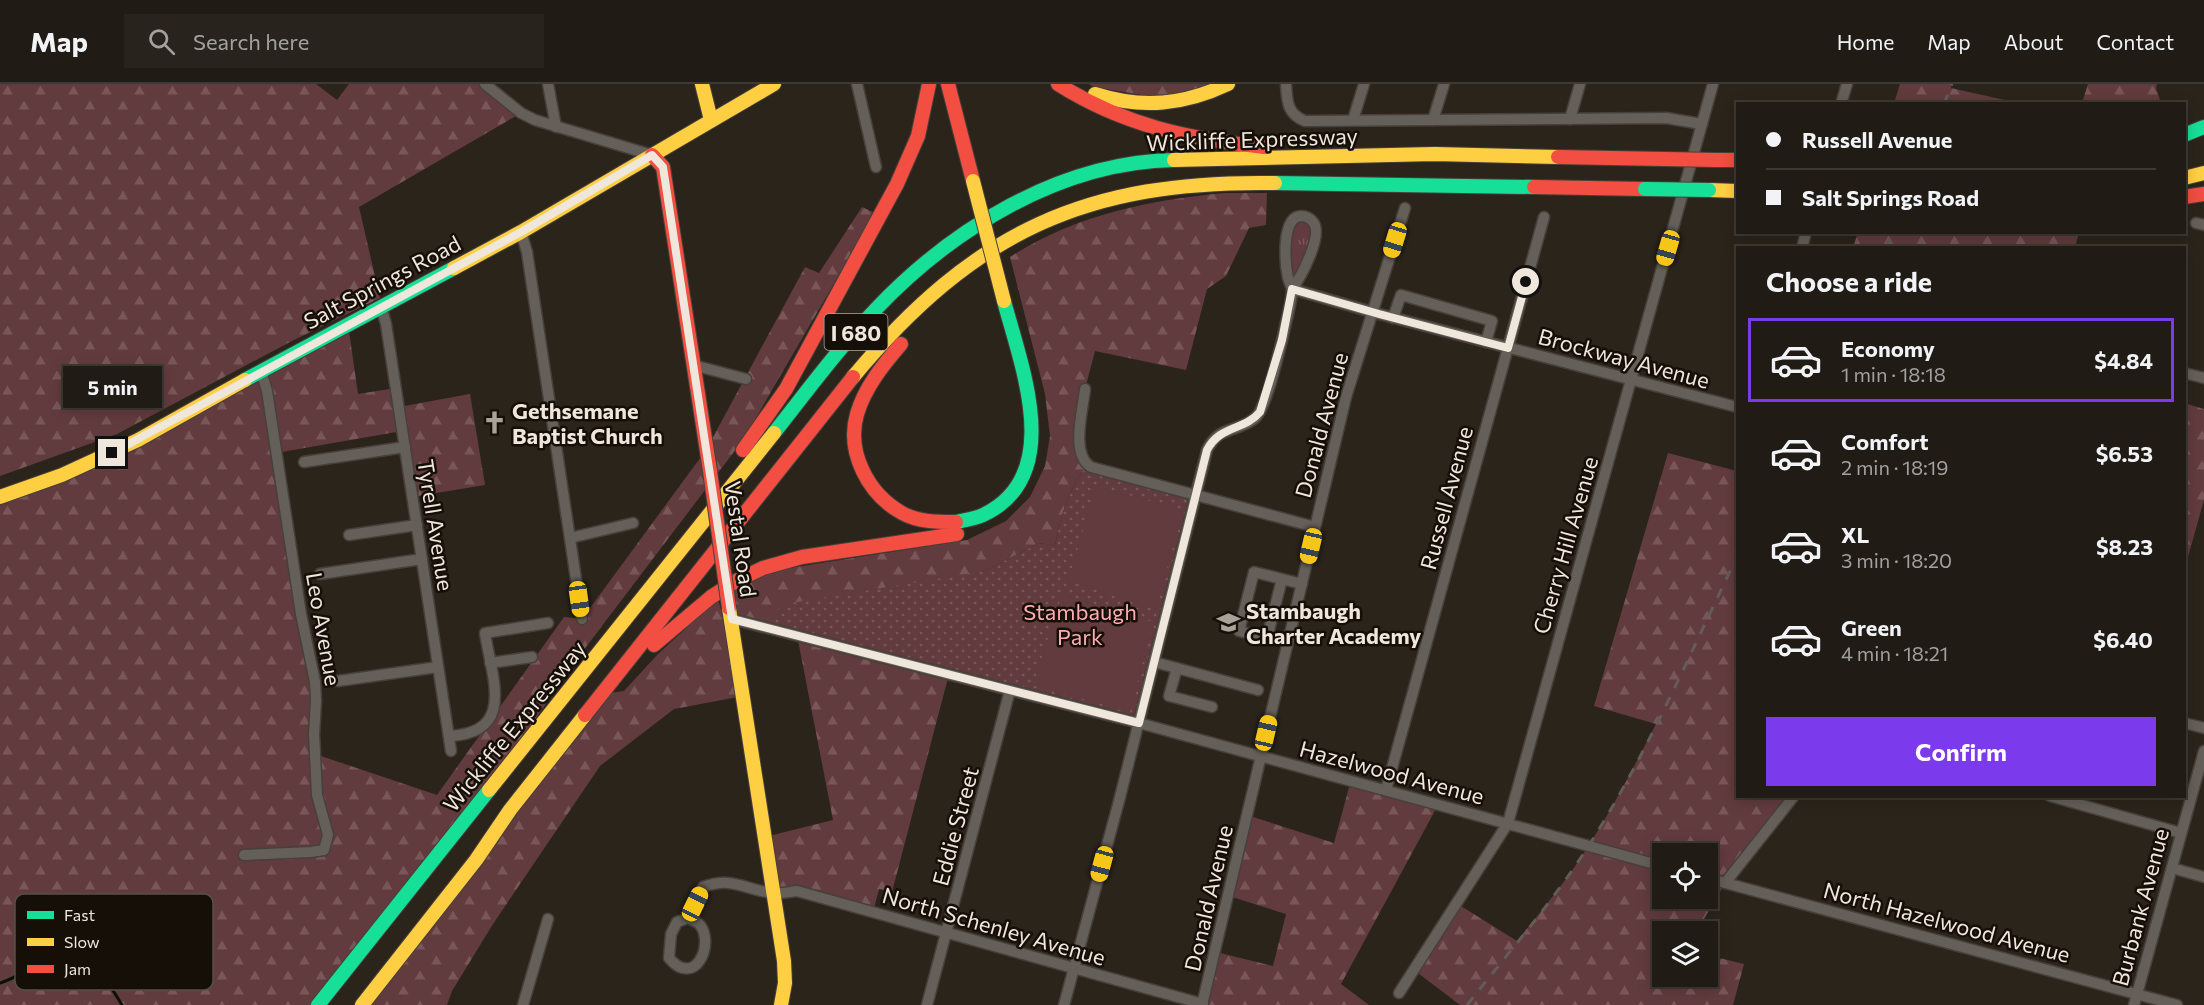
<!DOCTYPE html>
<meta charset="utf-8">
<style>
:root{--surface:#201b14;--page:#28241d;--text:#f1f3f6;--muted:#a2a1a0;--line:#3d3934;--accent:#7c3aed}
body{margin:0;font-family:Commissioner,sans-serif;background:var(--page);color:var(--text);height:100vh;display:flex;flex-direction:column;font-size:22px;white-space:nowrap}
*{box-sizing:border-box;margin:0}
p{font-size:20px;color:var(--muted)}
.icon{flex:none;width:33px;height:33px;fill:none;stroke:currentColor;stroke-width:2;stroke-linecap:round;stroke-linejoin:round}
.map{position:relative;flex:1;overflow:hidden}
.sheet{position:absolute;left:1736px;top:162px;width:450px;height:552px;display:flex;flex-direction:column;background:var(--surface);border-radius:0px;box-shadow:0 3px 15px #0003,0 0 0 2px var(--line)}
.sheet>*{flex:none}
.banner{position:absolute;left:1736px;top:18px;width:450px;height:132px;border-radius:0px;box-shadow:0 3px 15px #0003,0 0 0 2px var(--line);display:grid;align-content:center;height:132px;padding:0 30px;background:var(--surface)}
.buttons{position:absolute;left:1652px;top:759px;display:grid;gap:12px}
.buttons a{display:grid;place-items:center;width:66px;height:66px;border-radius:0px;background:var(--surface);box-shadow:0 3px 15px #0003,0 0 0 2px var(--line);font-size:30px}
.end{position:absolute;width:27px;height:27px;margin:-14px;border:8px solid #efe6dc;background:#111;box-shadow:0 0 0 3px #111}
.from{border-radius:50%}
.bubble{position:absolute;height:42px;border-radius:0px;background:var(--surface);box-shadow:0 3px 15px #0003,0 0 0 2px var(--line);font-size:20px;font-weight:700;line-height:42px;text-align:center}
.car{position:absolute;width:18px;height:36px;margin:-18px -9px;border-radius:8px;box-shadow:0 0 4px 2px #0007;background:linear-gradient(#f5c518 24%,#345 0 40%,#f5c518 0 76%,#345 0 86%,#f5c518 0)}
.banner b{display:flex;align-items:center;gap:21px;height:57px;font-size:22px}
.banner b+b{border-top:2px solid var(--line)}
.banner i{width:15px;height:15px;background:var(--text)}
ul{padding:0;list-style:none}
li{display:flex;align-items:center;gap:18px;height:84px;margin:0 12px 9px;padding:0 18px;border:3px solid transparent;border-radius:0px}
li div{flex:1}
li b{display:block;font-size:22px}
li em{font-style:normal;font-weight:700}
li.selected{border-color:var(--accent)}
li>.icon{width:54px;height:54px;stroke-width:1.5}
h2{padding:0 30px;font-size:27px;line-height:72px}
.primary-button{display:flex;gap:12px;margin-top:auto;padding:12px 30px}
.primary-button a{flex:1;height:69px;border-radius:0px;background:var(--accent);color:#fff;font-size:24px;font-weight:700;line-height:69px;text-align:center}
header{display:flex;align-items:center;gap:36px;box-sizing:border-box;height:84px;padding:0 30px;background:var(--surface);border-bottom:2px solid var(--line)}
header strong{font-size:28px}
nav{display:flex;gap:33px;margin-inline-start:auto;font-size:21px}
.search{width:420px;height:54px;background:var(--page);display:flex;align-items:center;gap:15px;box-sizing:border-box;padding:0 21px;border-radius:0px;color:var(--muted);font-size:22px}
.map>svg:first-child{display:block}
</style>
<header>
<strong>Map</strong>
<div class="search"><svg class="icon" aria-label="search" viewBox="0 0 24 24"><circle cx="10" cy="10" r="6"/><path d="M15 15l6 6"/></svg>Search here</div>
<nav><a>Home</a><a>Map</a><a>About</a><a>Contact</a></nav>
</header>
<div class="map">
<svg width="2204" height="921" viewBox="0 0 2204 921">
<defs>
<pattern id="grass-tufts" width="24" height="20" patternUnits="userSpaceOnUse" patternTransform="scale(1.5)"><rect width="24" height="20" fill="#623b3e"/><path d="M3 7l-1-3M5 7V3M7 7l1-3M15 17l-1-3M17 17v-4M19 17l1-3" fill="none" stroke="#795759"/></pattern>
<pattern id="forest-firs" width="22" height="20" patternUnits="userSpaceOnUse" patternTransform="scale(1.5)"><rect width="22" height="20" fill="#623b3e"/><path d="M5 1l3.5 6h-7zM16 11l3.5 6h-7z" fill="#795759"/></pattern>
<pattern id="park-dots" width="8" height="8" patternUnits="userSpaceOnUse" patternTransform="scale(1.5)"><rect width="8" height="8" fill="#623b3e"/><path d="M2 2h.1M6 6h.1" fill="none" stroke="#795759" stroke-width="1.8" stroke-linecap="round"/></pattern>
</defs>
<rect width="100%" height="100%" fill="#2b241b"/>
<path fill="url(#grass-tufts)" d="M 1299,132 L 1316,144 L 1292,205 L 1288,140 Z"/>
<g fill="url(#forest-firs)" fill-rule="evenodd">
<path d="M 0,0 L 316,0 L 337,16 L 349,0 L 485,0 L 521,29 L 359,123 L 380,214 L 290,258 L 117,350 L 0,392 Z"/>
<path d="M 1089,0 L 1216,0 L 1166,15 L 1094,3 Z"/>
<path d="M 1900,0 L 1952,0 L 1951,4 L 2018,19 L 1894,19 Z"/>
<path d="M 2088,0 L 2157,0 L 2156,4 L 2161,19 L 2082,19 Z"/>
<path d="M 1225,109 L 1267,109 L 1266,141 L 1249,144 L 1226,192 L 1207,205 L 1186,286 L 1095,267 L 1085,305 L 1079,357 L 1087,381 C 1068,406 1061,431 1055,462 L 1039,459 L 985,487 L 773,545 L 732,535 L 743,612 L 674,625 L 600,682 L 493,840 L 452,907 L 447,921 L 362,921 L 602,610 L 624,607 L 658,570 L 718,515 L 721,526 L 736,521 L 734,503 L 777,486 L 967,456 L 1006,437 L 1030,413 L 1045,382 L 1050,352 L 1045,310 L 1010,173 C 1075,131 1149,116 1225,109 Z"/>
<path d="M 862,123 L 875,129 L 743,356 L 586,563 L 459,743 L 318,921 L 0,921 L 0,413 L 62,391 L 348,240 L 358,310 L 396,304 L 399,323 L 470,310 L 485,401 L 412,413 L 402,347 L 276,369 L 313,588 L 315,670 L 437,711 L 564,533 L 582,535 L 706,366 L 805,183 L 819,189 Z"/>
<path d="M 1858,149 L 1858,148 L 2079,149 L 2075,163 L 1853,163 Z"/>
<path d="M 2184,319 L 2204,325 L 2204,416 L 2184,487 Z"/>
<path d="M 1668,369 L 1737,387 L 1737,712 L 1794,713 L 1725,799 L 1697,847 L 1662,848 L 1662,892 L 1707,892 L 1707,871 L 1744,880 L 1733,921 L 1460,921 L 1414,886 L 1456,819 L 1517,857 C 1542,826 1568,795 1589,761 C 1614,722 1635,681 1656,640 L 1594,622 ZM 1662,770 L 1707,770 L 1707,814 L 1662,814 Z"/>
<path d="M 797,551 L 949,590 L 892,808 L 879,805 L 873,828 L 797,807 L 774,809 L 765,753 L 833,736 Z"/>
<path d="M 1351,696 L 1438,721 L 1341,900 L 1369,921 L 1207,921 L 1216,868 L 1273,882 L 1286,830 L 1229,812 L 1247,731 L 1334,759 Z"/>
</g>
<path fill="url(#park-dots)" d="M 1087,381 L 1195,411 L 1139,639 L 773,545 L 779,521 L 985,487 L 1039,459 L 1055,462 C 1061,431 1068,406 1087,381 Z"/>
<g fill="#623b3e">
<path d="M 1096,402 L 1183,426 L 1156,525 L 1068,497 Z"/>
<path d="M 1062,510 L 1153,538 L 1130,628 L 1033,601 Z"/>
</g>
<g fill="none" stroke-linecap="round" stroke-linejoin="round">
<path stroke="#091302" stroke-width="3" d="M 0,899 C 16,894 30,884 46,877 C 88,861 103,890 122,921"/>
<defs>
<g id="street">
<path d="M 485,0 L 521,29 L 535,36 L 652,71"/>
<path d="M 548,0 L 556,43"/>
<path d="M 857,0 L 876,83"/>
<path d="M 1286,0 C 1287,17 1287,30 1305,37 L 1666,34 L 1702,40"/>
<path d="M 1841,20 L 1847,0"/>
<path d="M 1570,35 L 1580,0"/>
<path d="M 1353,36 L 1364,0"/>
<path d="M 1433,36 L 1444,0"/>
<path d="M 2196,139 L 2204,141"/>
<path d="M 521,148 L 527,168 L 582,535"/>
<path d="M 1802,164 L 1806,148"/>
<path d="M 381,222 L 386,240 L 451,667"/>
<path d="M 1393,234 L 1401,211 L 1492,237 L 1486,258"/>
<path d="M 693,281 L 746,295"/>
<path d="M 2184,289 L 2204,294"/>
<path d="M 1085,305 C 1083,326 1070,370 1091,383 L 1315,443"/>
<path d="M 304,378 L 405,363"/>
<path d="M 349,451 L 417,441"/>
<path d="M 570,454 L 633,439"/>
<path d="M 320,490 L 422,475"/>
<path d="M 1282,495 L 1267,554 L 1239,547 L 1254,488 L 1302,500"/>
<path d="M 732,535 L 1139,639 L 1662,782"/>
<path d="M 1154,578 L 1258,606"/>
<path d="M 490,579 L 532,573"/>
<path d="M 1177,584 L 1169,612 L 1212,623"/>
<path d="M 338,597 L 438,583"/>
<path d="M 2184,639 L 2204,644"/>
<path d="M 449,652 C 516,649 492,595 485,549 L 548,539"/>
<path d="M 1386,706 L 1544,133"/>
<path d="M 2050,712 L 2181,749"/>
<path d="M 244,771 L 311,768 L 324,766 L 328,751 L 317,711 L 314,650 L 316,617 L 315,598 L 301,530 L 267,307 L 261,287"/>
<path d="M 2172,784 L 2204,793"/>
<path d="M 1707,794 L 2177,921"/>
<path d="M 1725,799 L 1794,712"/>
<path d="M 688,834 C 692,836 698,838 700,841 C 715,860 695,905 669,874 L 671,850 L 677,838 L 688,834 L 703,803 C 734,792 744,806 773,809 C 781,810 789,808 797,807 L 1203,920"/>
<path d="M 1399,909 L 1508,739 L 1713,0"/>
<path d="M 523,921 L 548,835"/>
<path d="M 927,921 L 1010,606"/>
<path d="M 1064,921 L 1119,717 L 1207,366 C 1219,341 1237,349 1255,334 C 1266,325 1279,268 1283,252 C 1286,237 1291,221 1292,207 C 1292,202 1289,198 1288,194 C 1285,180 1281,133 1301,132 C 1305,132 1310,134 1313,138 C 1324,150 1301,193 1292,205 L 1379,230 L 1737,323"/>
<path d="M 1202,921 L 1346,313 L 1405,124"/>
<path d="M 2134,921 L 2204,667"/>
</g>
<g id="fast">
<path d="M 2184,51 L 2204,43"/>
<path d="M 1275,99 L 1534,103"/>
<path d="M 245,296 L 454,184"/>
<path d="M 774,349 C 807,307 839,264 876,225 C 952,145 1060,78 1174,76"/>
<path d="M 956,438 C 964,436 975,435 983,431 C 1066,392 1021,282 1004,217"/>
<path d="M 318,921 L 489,706"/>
</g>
<g id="slow">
<path d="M 702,0 L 711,36"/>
<path d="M 1095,10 C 1142,25 1184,21 1228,0"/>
<path d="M 1174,76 L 1435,70 L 1558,73"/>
<path d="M 2184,94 L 2204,89"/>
<path d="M 1709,106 L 1737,107"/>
<path d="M 454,184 L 521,148 L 774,0"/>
<path d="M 853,293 C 975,147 1086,96 1275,99"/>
<path d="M 0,413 L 62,391 L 138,356 L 245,296"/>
<path d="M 729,524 L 784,877 L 785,899 L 781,921"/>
<path d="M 489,706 L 774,349"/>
<path d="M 362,921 L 476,776 L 510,726 L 585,631"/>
</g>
<g id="jam">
<path d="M 948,0 L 973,97"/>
<path d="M 1058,0 C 1123,41 1188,55 1264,63"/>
<path d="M 652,71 L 663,83 L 710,387"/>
<path d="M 1558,73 L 1664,75"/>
<path d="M 1716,76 L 1737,76"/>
<path d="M 1534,103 L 1645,105"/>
<path d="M 2184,113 L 2204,110"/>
<path d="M 901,260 C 883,281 865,303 857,330 C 846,368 868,410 902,429 C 918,438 937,438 956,438"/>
<path d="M 743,366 L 786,305 L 897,100 L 918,52 L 929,0"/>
<path d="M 654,561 L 711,513 L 736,497 L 763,484 L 802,473 L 957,450"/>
<path d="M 585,631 L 853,293"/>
</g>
</defs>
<use href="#street" stroke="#47403a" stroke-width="13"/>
<use href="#fast" stroke="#47403a" stroke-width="16"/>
<use href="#slow" stroke="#47403a" stroke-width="16"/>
<use href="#jam" stroke="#47403a" stroke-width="16"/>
<use href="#street" stroke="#645f58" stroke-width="10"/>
<use href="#fast" stroke="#16e098" stroke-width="14"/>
<use href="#slow" stroke="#ffcf43" stroke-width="14"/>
<use href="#jam" stroke="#f24e42" stroke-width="14"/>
<g stroke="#625d56" stroke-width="3" stroke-dasharray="10 10" stroke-linecap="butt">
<path d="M 1944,20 L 1952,0"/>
<path d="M 1886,164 L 1893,148"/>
<path d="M 1467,921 C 1508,869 1553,818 1589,761 C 1647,671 1690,569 1737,473"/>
</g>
<defs>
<path id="fast-bridge" d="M 1645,105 L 1709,106"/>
<path id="slow-bridge" d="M 973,97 L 1004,217"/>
<g id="jam-bridge">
<path d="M 1664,75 L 1716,76"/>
<path d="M 710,387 L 729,524"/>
</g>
</defs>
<use href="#fast-bridge" stroke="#47403a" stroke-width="16" stroke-linecap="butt"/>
<use href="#slow-bridge" stroke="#47403a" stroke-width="16" stroke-linecap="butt"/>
<use href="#jam-bridge" stroke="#47403a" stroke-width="16" stroke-linecap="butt"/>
<use href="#fast-bridge" stroke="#16e098" stroke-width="14"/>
<use href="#slow-bridge" stroke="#ffcf43" stroke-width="14"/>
<use href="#jam-bridge" stroke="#f24e42" stroke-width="14"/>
</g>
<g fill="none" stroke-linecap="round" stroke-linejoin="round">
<path stroke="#efe6dc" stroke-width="8" d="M 112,369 L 521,148 L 652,71 L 663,83 L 732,535 L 1139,639 L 1207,366 C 1220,341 1244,347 1260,328 L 1282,256 L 1292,205 L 1379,230 L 1508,264 L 1526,198"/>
</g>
<defs>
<symbol id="church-bare" viewBox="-9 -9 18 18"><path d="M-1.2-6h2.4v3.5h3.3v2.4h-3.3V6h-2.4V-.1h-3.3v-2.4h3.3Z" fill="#aaa298" stroke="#150f08" stroke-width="2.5" paint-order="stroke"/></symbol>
<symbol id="school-bare" viewBox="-9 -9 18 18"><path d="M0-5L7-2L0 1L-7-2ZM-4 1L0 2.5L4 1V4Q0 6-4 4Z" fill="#aaa298" stroke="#150f08" stroke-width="2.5" paint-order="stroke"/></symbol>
</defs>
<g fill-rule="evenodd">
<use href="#church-bare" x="478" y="322" width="33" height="33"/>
<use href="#school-bare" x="1212" y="522" width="33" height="33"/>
</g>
<g text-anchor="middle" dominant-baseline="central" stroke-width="5" stroke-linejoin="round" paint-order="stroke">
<rect fill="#150f08" stroke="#aea69c" stroke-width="1.5" x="824.5" y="230" width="63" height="36" rx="4.5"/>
<g font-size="21" font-weight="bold" fill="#efe6dc">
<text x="856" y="248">I 680</text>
</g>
<g font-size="22" fill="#efe6dc" stroke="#150f08">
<text transform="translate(1252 55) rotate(-2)">Wickliffe Expressway</text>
<text transform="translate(382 198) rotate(-28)">Salt Springs Road</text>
<text transform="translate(1624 274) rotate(15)">Brockway Avenue</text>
<text transform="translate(1321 341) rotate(-75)">Donald Avenue</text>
<text transform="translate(1446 414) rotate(-75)">Russell Avenue</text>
<text transform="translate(436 441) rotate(81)">Tyrell Avenue</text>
<text transform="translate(741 455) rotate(82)">Vestal Road</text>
<text transform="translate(1565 461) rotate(-74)">Cherry Hill Avenue</text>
<text transform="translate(324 545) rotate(80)">Leo Avenue</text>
<text transform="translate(514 642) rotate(-51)">Wickliffe Expressway</text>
<text transform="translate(1392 688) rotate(15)">Hazelwood Avenue</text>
<text transform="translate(955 742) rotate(-75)">Eddie Street</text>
<text transform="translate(1208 814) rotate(-77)">Donald Avenue</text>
<text transform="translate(2140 823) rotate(-75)">Burbank Avenue</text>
<text transform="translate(1947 838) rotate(15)">North Hazelwood Avenue</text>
<text transform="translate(994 842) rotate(16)">North Schenley Avenue</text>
</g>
<g font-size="22" font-weight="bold" fill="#efe6dc" stroke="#150f08" text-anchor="start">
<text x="512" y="326">Gethsemane<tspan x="512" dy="25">Baptist Church</tspan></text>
<text x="1246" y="526">Stambaugh<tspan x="1246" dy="25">Charter Academy</tspan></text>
</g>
<g font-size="22" fill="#ffabb2" stroke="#150f08">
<text x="1080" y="527">Stambaugh<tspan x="1080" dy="25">Park</tspan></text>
</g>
</g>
<rect x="15" y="810" width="198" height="96" rx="9" fill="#150f08" stroke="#565048" stroke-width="1.5"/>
<rect x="27" y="827" width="27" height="8" fill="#16e098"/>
<rect x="27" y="854" width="27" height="8" fill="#ffcf43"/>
<rect x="27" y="881" width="27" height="8" fill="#f24e42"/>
<g font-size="16" fill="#efe6dc">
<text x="64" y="837">Fast</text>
<text x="64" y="864">Slow</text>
<text x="64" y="891">Jam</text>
</g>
</svg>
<div class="buttons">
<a><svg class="icon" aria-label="locate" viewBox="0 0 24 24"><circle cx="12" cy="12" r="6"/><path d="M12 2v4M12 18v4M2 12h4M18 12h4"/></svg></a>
<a><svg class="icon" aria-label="layers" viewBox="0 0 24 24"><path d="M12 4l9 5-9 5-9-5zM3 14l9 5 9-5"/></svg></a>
</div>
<i class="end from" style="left:1526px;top:198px"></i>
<i class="end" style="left:112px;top:369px"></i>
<div class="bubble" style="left:63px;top:282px;width:99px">5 min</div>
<i class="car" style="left:1395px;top:156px;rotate:197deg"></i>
<i class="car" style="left:1668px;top:164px;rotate:196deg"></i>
<i class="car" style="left:1311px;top:462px;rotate:193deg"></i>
<i class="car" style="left:579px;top:515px;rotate:172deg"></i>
<i class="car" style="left:1266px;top:649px;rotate:13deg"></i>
<i class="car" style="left:1102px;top:780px;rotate:195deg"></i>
<i class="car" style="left:695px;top:820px;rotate:26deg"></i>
<div class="banner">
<b><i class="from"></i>Russell Avenue</b>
<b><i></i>Salt Springs Road</b>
</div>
<section class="sheet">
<h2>Choose a ride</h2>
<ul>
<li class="selected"><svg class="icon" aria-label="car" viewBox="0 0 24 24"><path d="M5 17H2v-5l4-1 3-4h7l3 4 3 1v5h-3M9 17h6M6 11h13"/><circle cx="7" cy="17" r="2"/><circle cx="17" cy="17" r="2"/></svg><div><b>Economy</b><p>1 min · 18:18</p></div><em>$4.84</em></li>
<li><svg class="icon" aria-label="car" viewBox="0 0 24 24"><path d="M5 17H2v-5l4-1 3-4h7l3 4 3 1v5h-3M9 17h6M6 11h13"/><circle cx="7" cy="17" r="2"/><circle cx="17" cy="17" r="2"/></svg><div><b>Comfort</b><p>2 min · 18:19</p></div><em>$6.53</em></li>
<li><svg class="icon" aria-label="car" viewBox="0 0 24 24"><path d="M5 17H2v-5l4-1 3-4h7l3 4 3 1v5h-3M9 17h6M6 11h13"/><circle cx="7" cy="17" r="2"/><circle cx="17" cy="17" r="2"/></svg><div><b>XL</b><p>3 min · 18:20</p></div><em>$8.23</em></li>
<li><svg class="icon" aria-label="car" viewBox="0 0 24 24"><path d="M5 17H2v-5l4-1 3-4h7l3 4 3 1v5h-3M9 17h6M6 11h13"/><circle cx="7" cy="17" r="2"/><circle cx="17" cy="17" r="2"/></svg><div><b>Green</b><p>4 min · 18:21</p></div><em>$6.40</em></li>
</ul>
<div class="primary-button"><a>Confirm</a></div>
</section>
</div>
